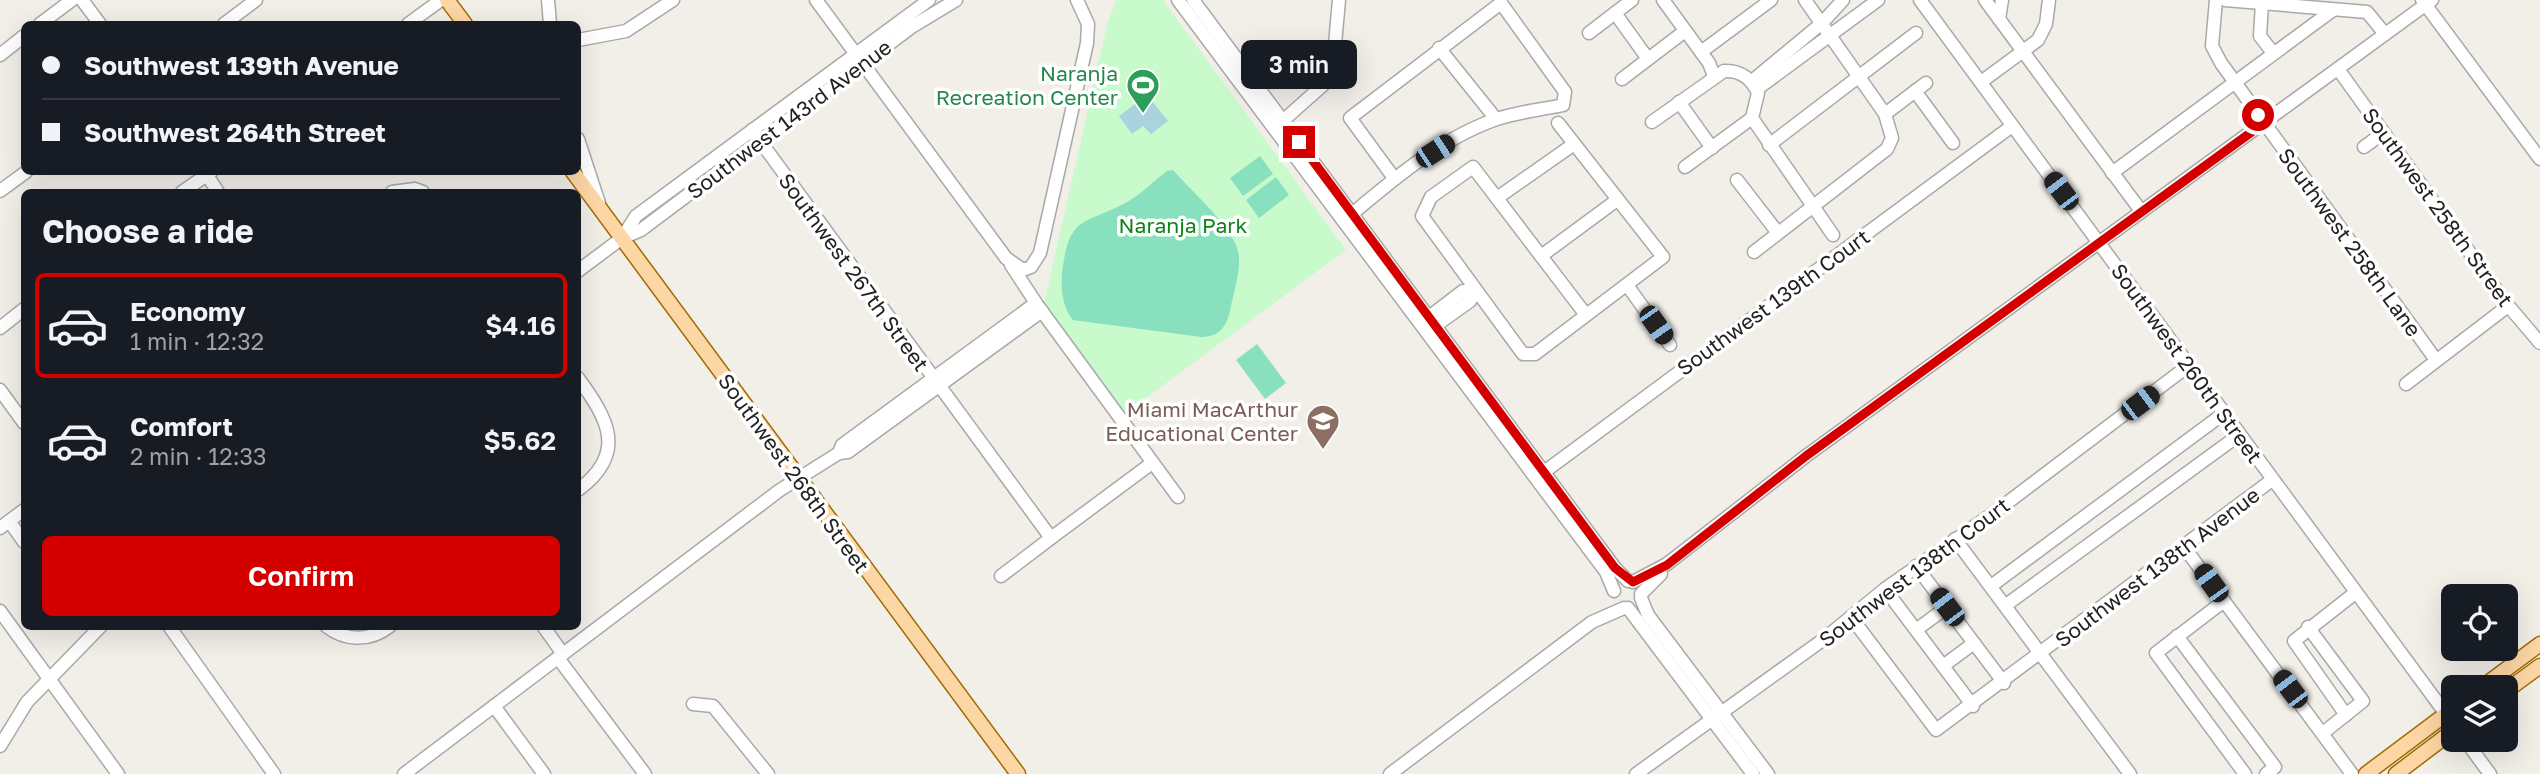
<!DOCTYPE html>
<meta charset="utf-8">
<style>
:root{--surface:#171b24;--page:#242831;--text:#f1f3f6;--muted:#9ea1a6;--line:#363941;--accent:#d40000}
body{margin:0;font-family:"Golos Text",sans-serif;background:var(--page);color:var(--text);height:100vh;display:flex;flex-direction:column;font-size:26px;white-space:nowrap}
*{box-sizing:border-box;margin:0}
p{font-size:23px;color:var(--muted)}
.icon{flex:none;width:38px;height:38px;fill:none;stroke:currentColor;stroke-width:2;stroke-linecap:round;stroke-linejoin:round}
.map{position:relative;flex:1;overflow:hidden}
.drawer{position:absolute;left:21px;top:189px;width:560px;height:441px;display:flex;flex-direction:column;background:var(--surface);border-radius:10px;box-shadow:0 7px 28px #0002}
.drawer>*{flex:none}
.hud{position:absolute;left:21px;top:21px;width:560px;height:154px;border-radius:10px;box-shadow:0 7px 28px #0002;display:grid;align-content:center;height:154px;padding:0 21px;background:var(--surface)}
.tools{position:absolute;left:2441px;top:584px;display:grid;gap:14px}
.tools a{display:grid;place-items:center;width:77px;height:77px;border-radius:10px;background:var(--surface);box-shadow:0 7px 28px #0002;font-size:35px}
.end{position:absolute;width:32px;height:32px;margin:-16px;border:9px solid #d40000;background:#fff;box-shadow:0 0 0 4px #fff}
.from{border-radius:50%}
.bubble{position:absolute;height:49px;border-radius:10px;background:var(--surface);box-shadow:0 7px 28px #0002;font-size:23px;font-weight:600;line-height:49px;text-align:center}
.car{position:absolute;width:21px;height:42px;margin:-21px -10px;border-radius:9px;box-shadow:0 0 5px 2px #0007;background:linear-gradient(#222 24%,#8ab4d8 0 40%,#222 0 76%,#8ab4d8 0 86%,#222 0)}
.hud b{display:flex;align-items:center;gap:24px;height:66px;font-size:26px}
.hud b+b{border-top:2px solid var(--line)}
.hud i{width:18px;height:18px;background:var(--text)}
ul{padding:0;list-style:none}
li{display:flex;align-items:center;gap:21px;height:105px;margin:0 14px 10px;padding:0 7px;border:4px solid transparent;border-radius:10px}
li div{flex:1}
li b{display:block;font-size:26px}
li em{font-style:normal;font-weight:600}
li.active{border-color:var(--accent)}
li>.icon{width:63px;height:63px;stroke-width:1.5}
h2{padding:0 21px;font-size:32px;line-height:84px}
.primary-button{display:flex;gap:14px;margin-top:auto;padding:14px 21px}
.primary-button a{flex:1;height:80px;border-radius:10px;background:var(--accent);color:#fff;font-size:28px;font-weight:600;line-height:80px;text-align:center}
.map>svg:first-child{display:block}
</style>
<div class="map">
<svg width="2540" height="774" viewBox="0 0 2540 774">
<rect width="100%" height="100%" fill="#f2efe9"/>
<path fill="#c8facc" d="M 1116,0 L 1163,0 L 1346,250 L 1123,415 L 1043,308 L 1107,25 Z"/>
<g fill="#88e0be">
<path d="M 1260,156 L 1273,174 L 1243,196 L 1230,178 Z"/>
<path d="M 1173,170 C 1189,189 1239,232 1239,257 C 1240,274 1233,294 1230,311 C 1226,328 1218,337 1201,337 L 1073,320 C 1062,306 1061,290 1062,274 C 1069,213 1084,226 1129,201 C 1142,193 1155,180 1167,171 Z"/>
<path d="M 1276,177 L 1289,195 L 1259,218 L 1246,200 Z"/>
<path d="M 1257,344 L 1286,383 L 1265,399 L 1236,360 Z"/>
</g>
<path fill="#aad3df" d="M 1147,95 L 1168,121 L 1151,134 L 1143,126 L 1132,134 L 1119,116 Z"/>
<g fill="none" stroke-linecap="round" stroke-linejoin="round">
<defs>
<g id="minor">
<path d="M 82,0 L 100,24"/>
<path d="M 548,0 L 550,24"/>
<path d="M 816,0 L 1006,258 L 1023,270 L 1031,267 L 1040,253 L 1087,43 L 1088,24 L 1077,0"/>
<path d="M 1178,0 L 1606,572 L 1614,591"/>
<path d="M 1193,0 L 1615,568 L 1628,581"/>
<path d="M 1663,0 L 1709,63 L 1714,76"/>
<path d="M 1920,0 L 2454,725"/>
<path d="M 1985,0 L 2141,211"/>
<path d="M 2216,0 L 2212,46 L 2221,63 L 2436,360"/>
<path d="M 2225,0 L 2367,12 L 2385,34"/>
<path d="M 2422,0 L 2540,159"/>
<path d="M 2262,3 L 2260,36 L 2273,53"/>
<path d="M 1615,13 L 1648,59"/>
<path d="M 1999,19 L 2002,0"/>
<path d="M 40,24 L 72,0"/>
<path d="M 224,24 L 256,0"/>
<path d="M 408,24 L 441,0"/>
<path d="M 1589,33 L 1632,0"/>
<path d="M 578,40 L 626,31 L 673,0"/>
<path d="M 1439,48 L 1496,119"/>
<path d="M 1701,52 L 1771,0"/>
<path d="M 0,55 L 24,36"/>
<path d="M 2338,69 L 2506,303 L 2540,343"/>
<path d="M 1622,79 L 1685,31"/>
<path d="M 1752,81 L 1822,23 L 1843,0"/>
<path d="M 1981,82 L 2038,40 L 2046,24 L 2049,0"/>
<path d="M 1757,89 L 1878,0"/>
<path d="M 1915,91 L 1953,143"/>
<path d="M 1679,102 L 1712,148"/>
<path d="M 1885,114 L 1926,83"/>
<path d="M 1752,118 L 1833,235"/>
<path d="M 1652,122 L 1724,71 C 1740,70 1752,79 1758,93 L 1752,118 L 1685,167"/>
<path d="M 1558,123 L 1663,257 L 1535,354 L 1523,354 L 1422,216 L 1431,197 L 1473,167 L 1586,315"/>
<path d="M 1277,126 L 1332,77 L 1339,0"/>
<path d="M 752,130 L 1051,538 L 1001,576"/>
<path d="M 578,139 L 599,203"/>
<path d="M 1769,145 L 1916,33"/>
<path d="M 2364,147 L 2383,133"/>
<path d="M 205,172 L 218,192"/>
<path d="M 2112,173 L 2333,10"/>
<path d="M 1737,180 L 1778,233"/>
<path d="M 0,191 L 26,172"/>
<path d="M 182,192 L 211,172"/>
<path d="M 392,192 L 415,189 L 423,192"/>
<path d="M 1497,198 L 1574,144"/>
<path d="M 1352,214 C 1395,178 1441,139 1494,120 C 1516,112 1540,110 1563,105 L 1565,92 L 1501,3 L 1350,118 L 1394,178"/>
<path d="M 622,238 L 636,216 L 929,0"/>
<path d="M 1754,252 L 1887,149 L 1892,138 L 1885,114 L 1805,0"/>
<path d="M 1541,256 L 1617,200"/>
<path d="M 1011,265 L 1036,303 L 842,445 L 839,453 L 848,452 L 1042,311"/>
<path d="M 578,271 L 622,238 L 641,230 L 913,26 L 956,0"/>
<path d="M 1627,285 L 1670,345"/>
<path d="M 1038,306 L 1178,497"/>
<path d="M 1429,317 L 1463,291 L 1476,291"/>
<path d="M 1435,326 L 1470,301 L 1476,291"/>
<path d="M 0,328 L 24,309"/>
<path d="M 578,378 C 608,419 628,453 578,490"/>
<path d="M 2406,384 L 2504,309 L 2506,303"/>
<path d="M 0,390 L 24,423"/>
<path d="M 1540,475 L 2012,126"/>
<path d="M 9,521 L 24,542"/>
<path d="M 0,528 L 24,510"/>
<path d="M 1051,538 L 1152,463"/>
<path d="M 1955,539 L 2130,774"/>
<path d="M 2184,547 L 2352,774"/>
<path d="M 1916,566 L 2004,683"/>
<path d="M 1633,582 L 1667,564 L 1806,456 L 2432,0"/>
<path d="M 1991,586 L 2223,414"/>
<path d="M 1885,589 L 1973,706"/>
<path d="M 1641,594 L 1661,574"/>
<path d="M 1641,598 L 1648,615 L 1768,774"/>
<path d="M 2224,601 L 2156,653 L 2245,774"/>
<path d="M 2006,605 L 2239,435"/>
<path d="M 1628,608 L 1753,774"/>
<path d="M 0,611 L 118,774"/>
<path d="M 1851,617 L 1936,730 L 2272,480"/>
<path d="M 169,626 L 274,774"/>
<path d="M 326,626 C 346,642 371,641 390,626"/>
<path d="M 543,626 L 563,654"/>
<path d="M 2308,627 L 2363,701 L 2323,733"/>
<path d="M 1916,630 L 1947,607"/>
<path d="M 2177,636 L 2275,767 L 2266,774"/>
<path d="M 558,658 L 645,774"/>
<path d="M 1943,666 L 1974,643"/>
<path d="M 693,704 L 713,706 L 768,774"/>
<path d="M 494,706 L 544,774"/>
<path d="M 2346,715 L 2294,641 L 2355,593"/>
<path d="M 2465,740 L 2490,774"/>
<path d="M 0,746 L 27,702 L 101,626"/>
<path d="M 404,774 L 780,490 L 839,453"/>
<path d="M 1390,774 L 1592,622 L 1624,608"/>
<path d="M 1636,774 L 1824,639 L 1885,589 L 1995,512 L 2188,366"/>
</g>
<g id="major">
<path d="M 447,0 L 465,24"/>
<path d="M 573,172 L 1018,774"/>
<path d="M 2481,688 L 2540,644"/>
<path d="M 2506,691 L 2540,666"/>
<path d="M 2366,774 L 2454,708"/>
<path d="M 2396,774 L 2454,730"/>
</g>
</defs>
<use href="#minor" stroke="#a9a9a9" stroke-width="15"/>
<use href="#major" stroke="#a06b00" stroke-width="17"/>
<use href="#minor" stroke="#fff" stroke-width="12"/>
<use href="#major" stroke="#fcd6a4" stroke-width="14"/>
</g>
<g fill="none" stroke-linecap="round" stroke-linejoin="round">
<path stroke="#d40000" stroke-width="9" d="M 1299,142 L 1615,568 L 1633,582 L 1667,565 L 1806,456 L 2264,123 L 2258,115"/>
</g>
<defs>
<symbol id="stadium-pin" viewBox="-11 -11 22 30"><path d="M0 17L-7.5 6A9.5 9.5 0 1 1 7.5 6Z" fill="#2e9e5b" stroke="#fff"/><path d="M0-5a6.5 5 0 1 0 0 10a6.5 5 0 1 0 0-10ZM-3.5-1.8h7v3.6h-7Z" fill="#fff"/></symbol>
<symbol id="school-pin" viewBox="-11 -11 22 30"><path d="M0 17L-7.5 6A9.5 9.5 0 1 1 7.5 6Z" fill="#8d6e63" stroke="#fff"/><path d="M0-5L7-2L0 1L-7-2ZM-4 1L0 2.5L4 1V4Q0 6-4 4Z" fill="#fff"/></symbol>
</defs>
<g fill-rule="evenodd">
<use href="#stadium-pin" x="1124" y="66" width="38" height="52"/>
<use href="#school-pin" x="1304" y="402" width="38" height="52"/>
</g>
<g text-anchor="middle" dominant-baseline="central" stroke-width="7" stroke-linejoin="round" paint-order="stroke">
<g font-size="21" fill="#27864d" stroke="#fff" text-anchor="end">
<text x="1118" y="73">Naranja<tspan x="1118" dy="24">Recreation Center</tspan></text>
</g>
<g font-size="21" fill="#222" stroke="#fff">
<text transform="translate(789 119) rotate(-37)">Southwest 143rd Avenue</text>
<text transform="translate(2438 207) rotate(54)">Southwest 258th Street</text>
<text transform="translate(2350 242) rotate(54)">Southwest 258th Lane</text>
<text transform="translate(854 272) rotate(54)">Southwest 267th Street</text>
<text transform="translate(1773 302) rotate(-36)">Southwest 139th Court</text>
<text transform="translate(2187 363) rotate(54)">Southwest 260th Street</text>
<text transform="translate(794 473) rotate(54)">Southwest 268th Street</text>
<text transform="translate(2157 567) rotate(-37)">Southwest 138th Avenue</text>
<text transform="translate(1914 572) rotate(-37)">Southwest 138th Court</text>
</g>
<g font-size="21" fill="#0c8416" stroke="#fff">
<text x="1183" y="225">Naranja Park</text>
</g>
<g font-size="21" fill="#785e54" stroke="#fff" text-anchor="end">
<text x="1298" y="409">Miami MacArthur<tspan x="1298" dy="24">Educational Center</tspan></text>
</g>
</g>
</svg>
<div class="tools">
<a><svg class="icon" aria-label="locate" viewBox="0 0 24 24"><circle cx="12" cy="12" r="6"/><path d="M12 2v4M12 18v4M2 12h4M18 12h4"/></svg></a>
<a><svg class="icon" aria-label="layers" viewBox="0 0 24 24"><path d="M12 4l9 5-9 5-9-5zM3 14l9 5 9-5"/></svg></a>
</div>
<i class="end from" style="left:2258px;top:115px"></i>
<i class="end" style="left:1299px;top:142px"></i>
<div class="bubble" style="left:1241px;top:40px;width:116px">3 min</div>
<i class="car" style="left:1435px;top:151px;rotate:57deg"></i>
<i class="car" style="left:2061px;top:191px;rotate:323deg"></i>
<i class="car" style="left:1656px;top:325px;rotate:145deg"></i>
<i class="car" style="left:2140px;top:403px;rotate:53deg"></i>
<i class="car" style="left:2211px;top:583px;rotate:324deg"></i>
<i class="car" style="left:1947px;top:607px;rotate:323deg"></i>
<i class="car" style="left:2290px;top:689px;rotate:323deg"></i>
<div class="hud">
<b><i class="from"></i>Southwest 139th Avenue</b>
<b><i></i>Southwest 264th Street</b>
</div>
<section class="drawer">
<h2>Choose a ride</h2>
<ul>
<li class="active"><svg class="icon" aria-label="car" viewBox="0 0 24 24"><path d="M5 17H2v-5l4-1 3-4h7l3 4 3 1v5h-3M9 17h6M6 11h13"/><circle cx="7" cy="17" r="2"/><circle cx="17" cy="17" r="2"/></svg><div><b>Economy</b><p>1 min · 12:32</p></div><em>$4.16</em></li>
<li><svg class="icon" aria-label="car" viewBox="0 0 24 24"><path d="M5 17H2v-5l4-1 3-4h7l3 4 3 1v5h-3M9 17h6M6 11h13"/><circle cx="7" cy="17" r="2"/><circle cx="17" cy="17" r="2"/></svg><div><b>Comfort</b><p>2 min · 12:33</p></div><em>$5.62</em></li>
</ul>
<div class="primary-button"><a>Confirm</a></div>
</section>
</div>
